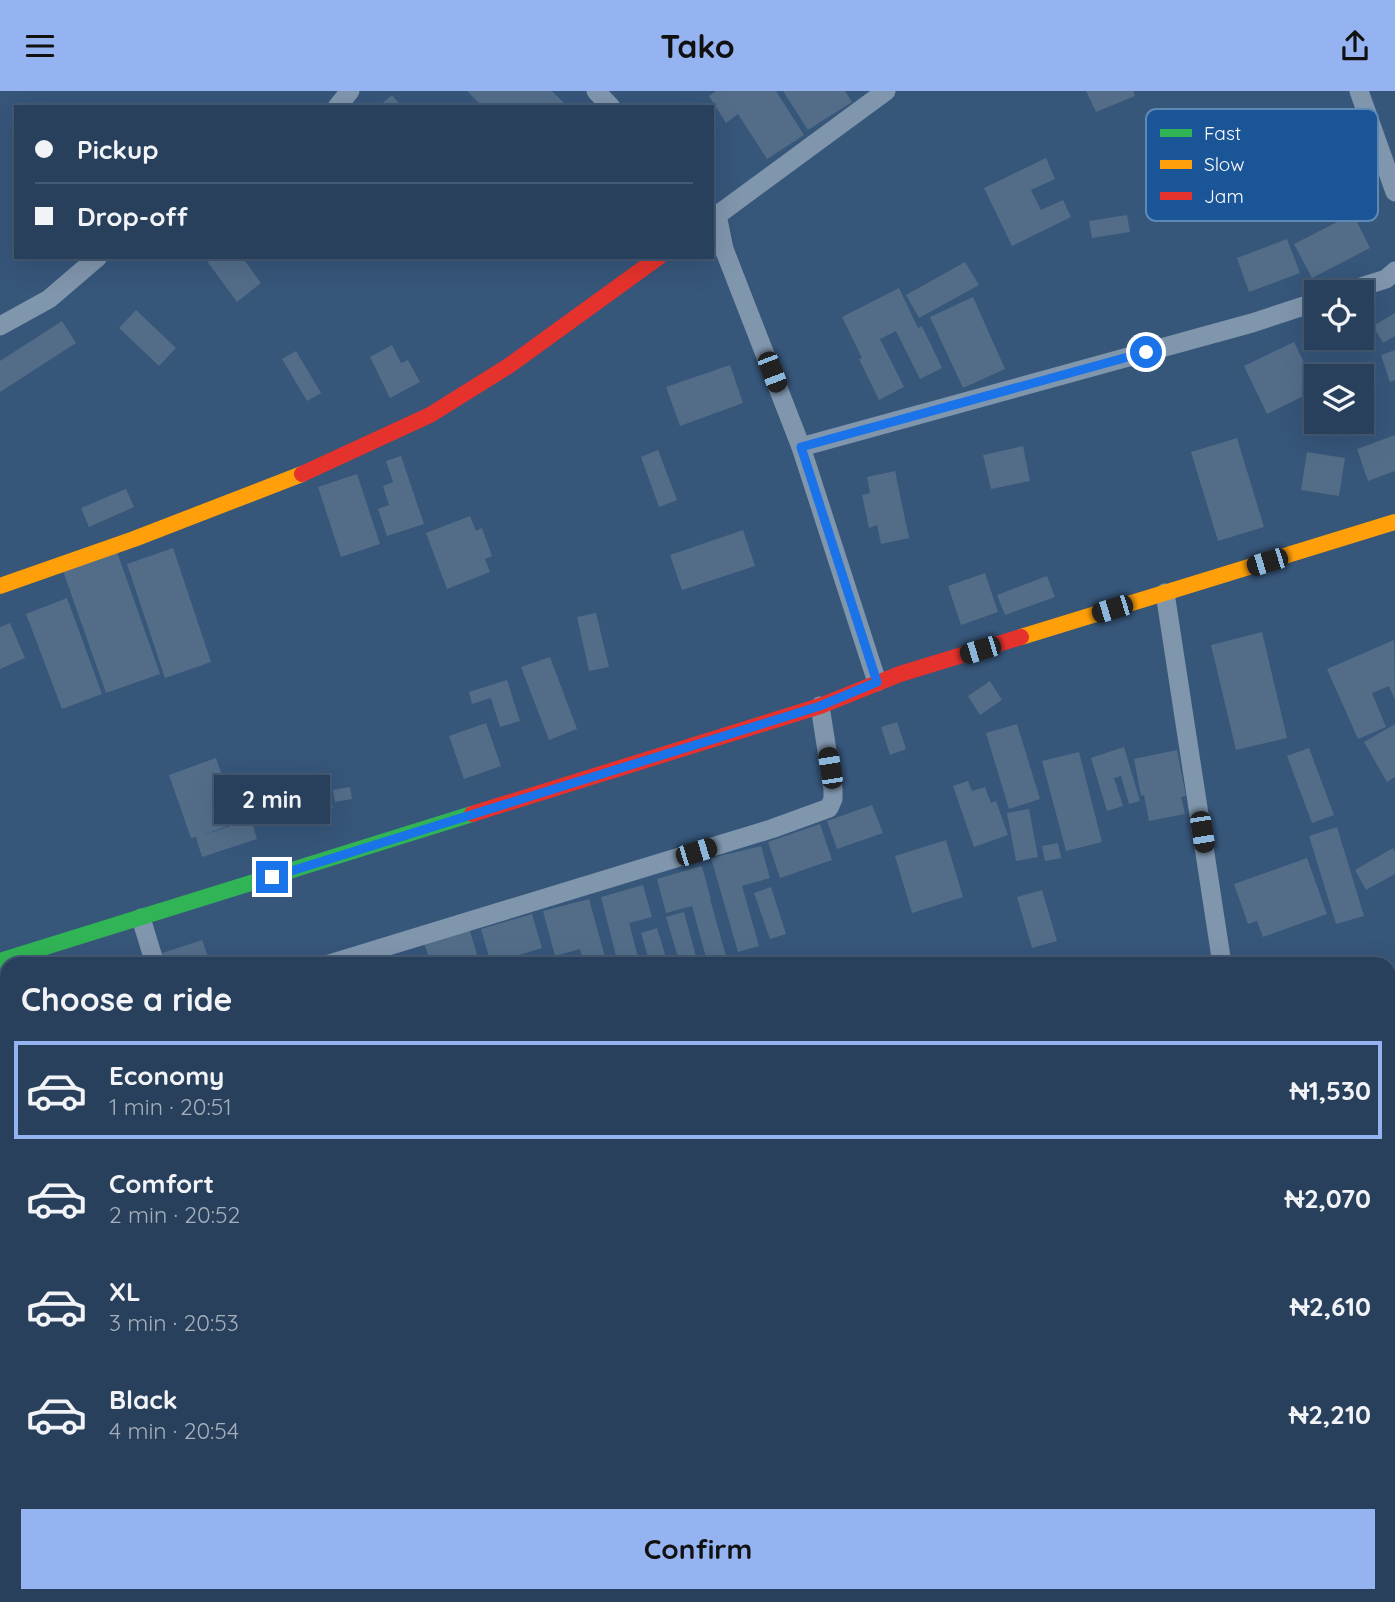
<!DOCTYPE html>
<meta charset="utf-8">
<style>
:root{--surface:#28405c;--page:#304762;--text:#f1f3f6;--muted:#a5afbb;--line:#445972;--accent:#95b2f1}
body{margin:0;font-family:Quicksand,sans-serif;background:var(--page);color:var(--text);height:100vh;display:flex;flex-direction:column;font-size:26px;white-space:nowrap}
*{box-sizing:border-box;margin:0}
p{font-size:23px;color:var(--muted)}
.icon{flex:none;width:38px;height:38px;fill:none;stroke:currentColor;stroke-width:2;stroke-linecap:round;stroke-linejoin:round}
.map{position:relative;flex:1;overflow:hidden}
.side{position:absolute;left:0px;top:866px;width:1396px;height:646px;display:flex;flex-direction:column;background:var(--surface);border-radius:21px 21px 0 0;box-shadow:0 7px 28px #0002,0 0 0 2px var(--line)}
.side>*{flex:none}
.banner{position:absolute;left:14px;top:14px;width:700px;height:154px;border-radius:0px;box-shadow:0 7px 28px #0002,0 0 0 2px var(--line);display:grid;align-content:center;height:154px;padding:0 21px;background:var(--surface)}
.controls{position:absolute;left:1304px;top:189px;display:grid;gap:14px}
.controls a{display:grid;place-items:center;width:70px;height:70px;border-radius:0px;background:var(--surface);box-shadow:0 7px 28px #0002,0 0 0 2px var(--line);font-size:35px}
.end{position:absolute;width:32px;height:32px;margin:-16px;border:9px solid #1a73e8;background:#fff;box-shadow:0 0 0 4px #fff}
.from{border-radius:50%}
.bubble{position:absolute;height:49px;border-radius:0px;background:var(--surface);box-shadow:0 7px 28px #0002,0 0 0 2px var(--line);font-size:23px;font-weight:700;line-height:49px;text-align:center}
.car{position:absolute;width:21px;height:42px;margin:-21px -10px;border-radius:9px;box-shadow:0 0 5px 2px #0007;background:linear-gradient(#222 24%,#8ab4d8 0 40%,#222 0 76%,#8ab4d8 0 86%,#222 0)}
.banner b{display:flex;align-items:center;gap:24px;height:66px;font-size:26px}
.banner b+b{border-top:2px solid var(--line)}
.banner i{width:18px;height:18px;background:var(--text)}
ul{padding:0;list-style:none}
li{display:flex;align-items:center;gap:21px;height:98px;margin:0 14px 10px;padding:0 7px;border:4px solid transparent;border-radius:0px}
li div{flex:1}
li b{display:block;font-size:26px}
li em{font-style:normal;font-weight:700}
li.active{border-color:var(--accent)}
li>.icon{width:63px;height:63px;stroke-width:1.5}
h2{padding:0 21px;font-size:32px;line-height:84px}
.cta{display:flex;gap:14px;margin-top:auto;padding:14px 21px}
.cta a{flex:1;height:80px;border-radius:0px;background:var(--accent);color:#111;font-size:28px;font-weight:700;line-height:80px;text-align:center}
header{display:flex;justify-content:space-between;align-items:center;height:91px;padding:0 21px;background:var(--accent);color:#111;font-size:32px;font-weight:700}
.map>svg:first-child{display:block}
</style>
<header><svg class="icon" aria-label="menu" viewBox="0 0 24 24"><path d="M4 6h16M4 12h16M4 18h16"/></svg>Tako<svg class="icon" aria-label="share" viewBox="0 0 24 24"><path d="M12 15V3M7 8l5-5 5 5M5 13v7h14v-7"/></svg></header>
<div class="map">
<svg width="1395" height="1511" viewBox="0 0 1395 1511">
<rect width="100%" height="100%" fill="#36567a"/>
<g fill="#536d89">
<path d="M 467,0 L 552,0 L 568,16 L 483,16 Z"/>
<path d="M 716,0 L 776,0 L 804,44 L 767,68 L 738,23 L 726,32 L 709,5 Z"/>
<path d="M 783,0 L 845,0 L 852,11 L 808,39 Z"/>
<path d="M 1086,0 L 1133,0 L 1135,5 L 1096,21 Z"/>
<path d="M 392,4 L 402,16 L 378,16 Z"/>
<path d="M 1046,67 L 1055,88 L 1031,99 L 1041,119 L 1063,109 L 1071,126 L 1012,155 L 984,97 Z"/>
<path d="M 1353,123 L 1370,157 L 1312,187 L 1294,153 Z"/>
<path d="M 1127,124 L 1130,141 L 1092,147 L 1089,130 Z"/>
<path d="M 1287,148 L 1300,182 L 1249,201 L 1237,167 Z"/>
<path d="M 204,166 L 242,166 L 261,192 L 237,211 Z"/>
<path d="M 965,171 L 979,194 L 919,227 L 906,204 Z"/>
<path d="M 899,197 L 918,237 L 922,235 L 942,277 L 920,288 L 896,240 L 880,248 L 904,296 L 879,309 L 859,268 L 862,267 L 842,226 Z"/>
<path d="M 973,206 L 1005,278 L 963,297 L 930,226 Z"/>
<path d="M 136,219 L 176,257 L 159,275 L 119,237 Z"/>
<path d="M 1395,222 L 1395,245 L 1383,252 L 1373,235 Z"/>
<path d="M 62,230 L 76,252 L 0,301 L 0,270 Z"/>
<path d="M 1294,251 L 1316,296 L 1316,299 L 1267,323 L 1244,275 Z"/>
<path d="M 392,254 L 401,272 L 408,269 L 420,291 L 390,307 L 370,266 Z"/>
<path d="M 1395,259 L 1395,289 L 1390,291 L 1381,264 Z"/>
<path d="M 296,260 L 321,302 L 307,310 L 282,268 Z"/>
<path d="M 730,274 L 743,312 L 680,335 L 666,296 Z"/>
<path d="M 1395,344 L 1395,380 L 1368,390 L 1357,358 Z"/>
<path d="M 1237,347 L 1264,436 L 1218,450 L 1191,361 Z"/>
<path d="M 1023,355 L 1030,390 L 991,398 L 983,364 Z"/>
<path d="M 658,359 L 677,409 L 659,416 L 641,366 Z"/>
<path d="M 1307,361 L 1345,367 L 1339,405 L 1301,399 Z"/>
<path d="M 401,365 L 424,433 L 387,445 L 378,418 L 389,414 L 383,395 L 393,391 L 386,370 Z"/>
<path d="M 895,380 L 909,447 L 881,453 L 877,434 L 869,437 L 862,404 L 870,402 L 867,386 Z"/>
<path d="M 357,383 L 380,453 L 341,466 L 318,396 Z"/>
<path d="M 126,398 L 134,416 L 89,436 L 81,417 Z"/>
<path d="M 470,425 L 476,440 L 482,437 L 492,465 L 485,468 L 490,481 L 447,498 L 426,442 Z"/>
<path d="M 743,439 L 755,475 L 682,499 L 670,464 Z"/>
<path d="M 173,457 L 211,571 L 165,587 L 127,473 Z"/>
<path d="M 116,458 L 160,583 L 106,602 L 62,477 Z"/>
<path d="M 985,482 L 998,521 L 961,534 L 948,495 Z"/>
<path d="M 1047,485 L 1055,506 L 1005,524 L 997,504 Z"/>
<path d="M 67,507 L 102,603 L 62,618 L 26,523 Z"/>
<path d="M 596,522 L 609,576 L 589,580 L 577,526 Z"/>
<path d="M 10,532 L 25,567 L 0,578 L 0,536 Z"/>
<path d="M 1262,541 L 1287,647 L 1236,659 L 1211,554 Z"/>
<path d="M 1394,549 L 1395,609 L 1389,595 L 1372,602 L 1386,636 L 1358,648 L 1327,578 Z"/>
<path d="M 550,566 L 577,638 L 549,649 L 521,576 Z"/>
<path d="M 507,589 L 520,630 L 500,636 L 491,607 L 472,613 L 469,601 Z"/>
<path d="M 990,590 L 1002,609 L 980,624 L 968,605 Z"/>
<path d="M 897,631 L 906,658 L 890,664 L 881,636 Z"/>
<path d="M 486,632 L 501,675 L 464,688 L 449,645 Z"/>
<path d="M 1017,633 L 1040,708 L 1009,718 L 986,642 Z"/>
<path d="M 1395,633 L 1395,686 L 1387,691 L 1364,651 Z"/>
<path d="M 1124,656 L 1140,710 L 1129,713 L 1121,685 L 1114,687 L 1123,715 L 1107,720 L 1091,667 Z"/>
<path d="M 1309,657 L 1334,724 L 1312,732 L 1287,665 Z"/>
<path d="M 1177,659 L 1186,705 L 1181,706 L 1185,723 L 1149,730 L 1144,704 L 1141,705 L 1134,668 Z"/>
<path d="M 1079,661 L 1102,751 L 1066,760 L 1042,670 Z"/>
<path d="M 216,667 L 238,731 L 201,745 L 251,728 L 257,748 L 202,766 L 196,746 L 191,747 L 169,684 Z"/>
<path d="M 968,690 L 972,700 L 985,696 L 991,712 L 996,710 L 1008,744 L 974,756 L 953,695 Z"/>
<path d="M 329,696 L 333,717 L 280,729 L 276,708 Z"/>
<path d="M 350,696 L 352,708 L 335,711 L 333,699 Z"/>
<path d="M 872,714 L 883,742 L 837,758 L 827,730 Z"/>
<path d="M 1029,718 L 1038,766 L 1016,770 L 1007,722 Z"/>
<path d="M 820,733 L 832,769 L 780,787 L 768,751 Z"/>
<path d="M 1337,736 L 1364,825 L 1336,833 L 1309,745 Z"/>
<path d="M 946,749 L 963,806 L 912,822 L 895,765 Z"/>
<path d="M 1058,752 L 1061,767 L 1045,770 L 1042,755 Z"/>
<path d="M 761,755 L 770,787 L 742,795 L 759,855 L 738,861 L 711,767 Z"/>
<path d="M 1393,757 L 1395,760 L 1395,783 L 1366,799 L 1355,779 Z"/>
<path d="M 1307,767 L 1327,823 L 1263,846 L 1257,830 L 1248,833 L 1234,793 Z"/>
<path d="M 701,775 L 702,776 L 711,808 L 710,808 L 726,865 L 707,870 L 692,815 L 666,822 L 657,788 Z"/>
<path d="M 643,794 L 652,826 L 629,832 L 640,873 L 618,873 L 601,806 Z"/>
<path d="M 771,796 L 786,843 L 770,848 L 754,802 Z"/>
<path d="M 1042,799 L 1057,850 L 1032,857 L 1017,806 Z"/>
<path d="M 589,808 L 607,873 L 584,873 L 580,858 L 555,865 L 543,820 Z"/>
<path d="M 684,821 L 698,873 L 680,873 L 666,826 Z"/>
<path d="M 532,823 L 542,857 L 512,866 L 514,873 L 491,873 L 481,838 Z"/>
<path d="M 469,837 L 480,873 L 431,873 L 424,852 Z"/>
<path d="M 657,837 L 668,873 L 650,873 L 641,842 Z"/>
<path d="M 202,849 L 211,873 L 160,873 L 156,864 Z"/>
<path d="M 1395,1286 L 1395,1327 L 1390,1323 L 1390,1294 Z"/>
<path d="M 0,1360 L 7,1364 L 7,1386 L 0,1382 Z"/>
<path d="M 1395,1360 L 1395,1411 L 1390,1407 L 1390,1368 Z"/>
<path d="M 50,1505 L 73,1505 L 70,1511 L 47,1511 Z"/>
<path d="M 340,1505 L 366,1505 L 370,1511 L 343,1511 Z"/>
<path d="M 703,1505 L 735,1505 L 730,1511 L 710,1511 Z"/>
</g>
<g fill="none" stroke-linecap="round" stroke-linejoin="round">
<g stroke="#8096ad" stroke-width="19">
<path d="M 596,0 L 611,16"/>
<path d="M 1359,0 L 1395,101"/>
<path d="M 337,16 L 350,0"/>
<path d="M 712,121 L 717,124 L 724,158 L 801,356 L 877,591"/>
<path d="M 712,128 L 886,0"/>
<path d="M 1345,201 L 1386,188 L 1395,180"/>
<path d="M 0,235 L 49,208 L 98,166"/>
<path d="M 801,356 L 1252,232 L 1316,211"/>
<path d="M 1165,502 L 1222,873"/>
<path d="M 141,827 L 155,873"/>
<path d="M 329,873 L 771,738 L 829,717 L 833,708 L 833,698 L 820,615"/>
<path d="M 0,1393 L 7,1398"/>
<path d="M 1337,1505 L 1345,1511"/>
<path d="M 86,1511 L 87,1505"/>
<path d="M 917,1511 L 920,1505"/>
<path d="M 1200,1511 L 1200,1505"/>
</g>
<path stroke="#30b455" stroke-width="16" d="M 0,870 L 472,723"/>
<g stroke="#ff9f0a" stroke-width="16">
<path d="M 0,495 L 134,448 L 302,383"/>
<path d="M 1021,546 L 1395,431"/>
</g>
<g stroke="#e5322d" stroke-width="16">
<path d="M 302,383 L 430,324 L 510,274 L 659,166"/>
<path d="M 472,723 L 820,615 L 900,583 L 1021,546"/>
</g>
</g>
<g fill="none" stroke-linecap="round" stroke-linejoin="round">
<path stroke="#1a73e8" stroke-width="9" d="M 272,786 L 820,615 L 877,591 L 801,356 L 1146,261"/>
</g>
<rect x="1146" y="18" width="232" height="112" rx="10" fill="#195597" stroke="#5e88b6" stroke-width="2"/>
<rect x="1160" y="38" width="32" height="8" fill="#30b455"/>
<rect x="1160" y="69" width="32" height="9" fill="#ff9f0a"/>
<rect x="1160" y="101" width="32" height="8" fill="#e5322d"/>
<g font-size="19" fill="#fff">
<text x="1204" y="49">Fast</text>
<text x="1204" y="80">Slow</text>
<text x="1204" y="112">Jam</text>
</g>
</svg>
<div class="controls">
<a><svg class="icon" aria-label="locate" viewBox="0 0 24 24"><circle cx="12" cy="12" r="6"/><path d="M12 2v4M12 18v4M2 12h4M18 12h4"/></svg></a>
<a><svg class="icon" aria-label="layers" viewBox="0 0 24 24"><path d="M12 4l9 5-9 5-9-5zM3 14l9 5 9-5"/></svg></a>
</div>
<i class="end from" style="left:1146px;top:261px"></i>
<i class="end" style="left:272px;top:786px"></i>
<div class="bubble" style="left:214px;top:684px;width:116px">2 min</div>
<i class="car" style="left:772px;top:281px;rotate:159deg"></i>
<i class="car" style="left:1267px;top:471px;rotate:253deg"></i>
<i class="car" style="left:1112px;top:518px;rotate:253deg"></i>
<i class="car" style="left:980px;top:559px;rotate:253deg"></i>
<i class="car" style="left:830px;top:677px;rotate:351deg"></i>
<i class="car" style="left:1202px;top:741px;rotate:171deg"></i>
<i class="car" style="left:696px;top:761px;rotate:73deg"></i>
<div class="banner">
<b><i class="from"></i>Pickup</b>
<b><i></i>Drop-off</b>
</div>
<section class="side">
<h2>Choose a ride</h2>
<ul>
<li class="active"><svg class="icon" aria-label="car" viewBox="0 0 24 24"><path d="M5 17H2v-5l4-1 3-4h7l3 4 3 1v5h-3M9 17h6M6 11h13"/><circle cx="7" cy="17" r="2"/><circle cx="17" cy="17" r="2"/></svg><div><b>Economy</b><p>1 min · 20:51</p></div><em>₦1,530</em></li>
<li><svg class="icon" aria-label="car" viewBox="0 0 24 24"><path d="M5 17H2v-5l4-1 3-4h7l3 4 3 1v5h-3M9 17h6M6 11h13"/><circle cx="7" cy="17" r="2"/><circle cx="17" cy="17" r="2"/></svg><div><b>Comfort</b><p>2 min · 20:52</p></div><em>₦2,070</em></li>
<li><svg class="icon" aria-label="car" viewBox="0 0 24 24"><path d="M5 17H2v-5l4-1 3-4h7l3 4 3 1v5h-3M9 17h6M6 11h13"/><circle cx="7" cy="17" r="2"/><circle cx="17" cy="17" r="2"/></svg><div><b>XL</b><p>3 min · 20:53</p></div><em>₦2,610</em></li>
<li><svg class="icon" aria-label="car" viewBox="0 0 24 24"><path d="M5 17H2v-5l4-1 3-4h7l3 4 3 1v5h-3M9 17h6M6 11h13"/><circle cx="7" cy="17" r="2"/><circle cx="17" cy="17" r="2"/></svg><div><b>Black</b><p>4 min · 20:54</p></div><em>₦2,210</em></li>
</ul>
<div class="cta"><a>Confirm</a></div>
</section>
</div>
